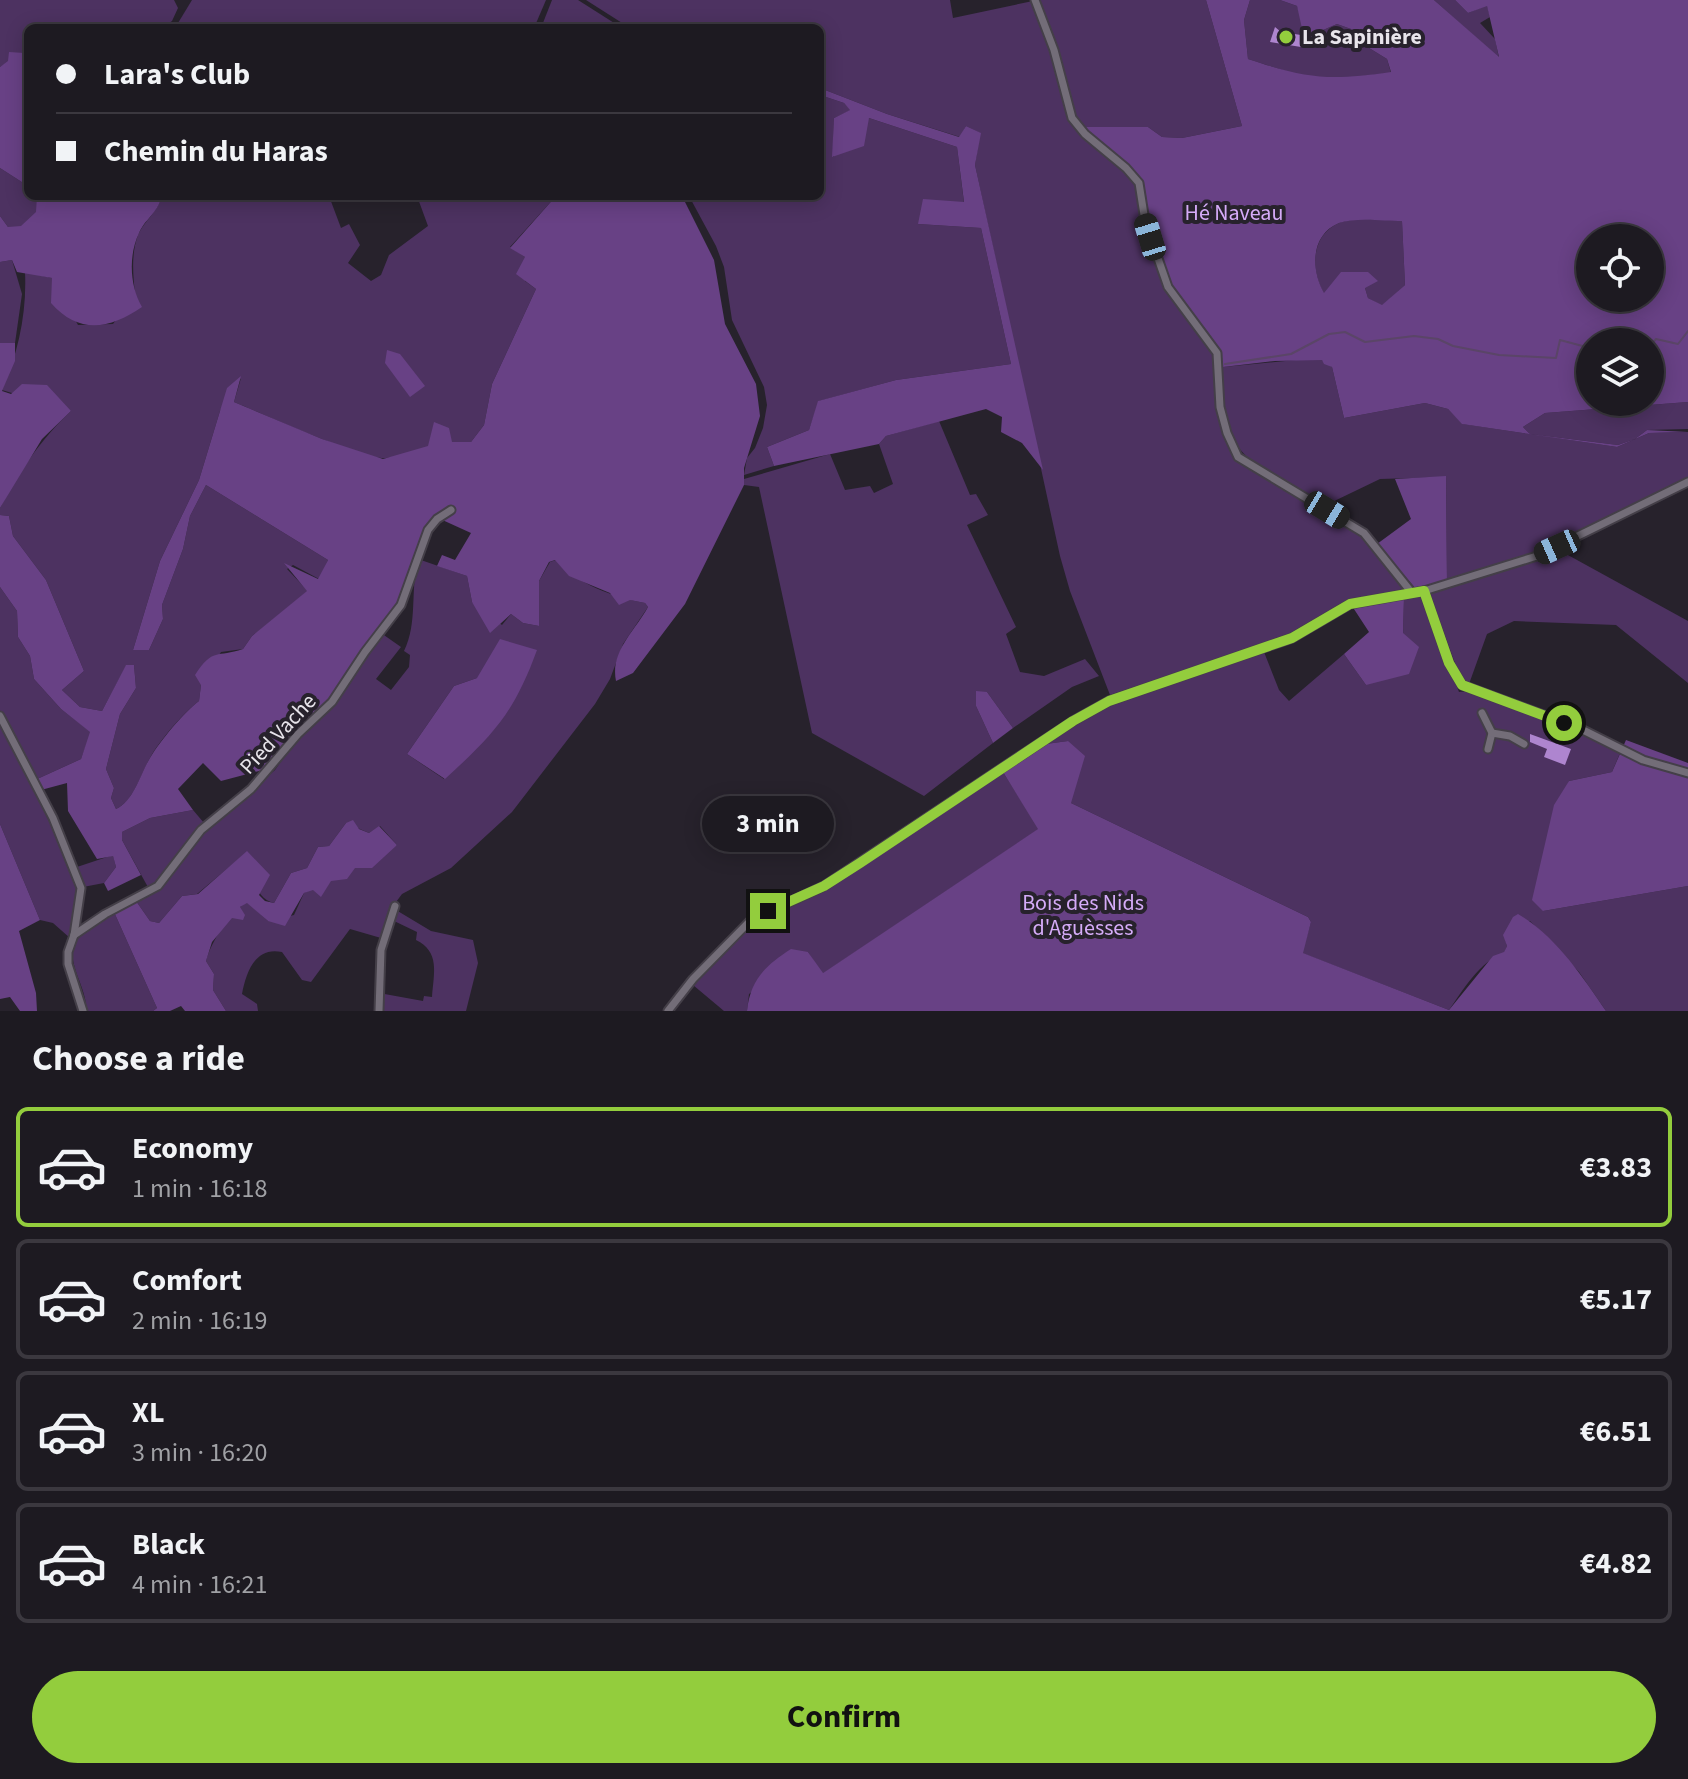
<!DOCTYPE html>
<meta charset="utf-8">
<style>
:root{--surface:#1d1a21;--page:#25232a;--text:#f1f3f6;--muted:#a0a1a5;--line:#3b383f;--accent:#93cd3d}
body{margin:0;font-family:"Source Sans 3",sans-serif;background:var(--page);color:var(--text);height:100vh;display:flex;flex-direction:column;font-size:30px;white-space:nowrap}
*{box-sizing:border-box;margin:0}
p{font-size:26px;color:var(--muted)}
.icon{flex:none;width:44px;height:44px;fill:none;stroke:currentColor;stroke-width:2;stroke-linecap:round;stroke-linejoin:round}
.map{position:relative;height:1011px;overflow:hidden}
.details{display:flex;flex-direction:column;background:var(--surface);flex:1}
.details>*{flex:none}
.hud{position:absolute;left:24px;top:24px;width:800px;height:176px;border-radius:12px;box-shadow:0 4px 20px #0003,0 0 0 2px var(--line);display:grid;align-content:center;height:176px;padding:0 32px;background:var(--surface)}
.fabs{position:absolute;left:1576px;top:224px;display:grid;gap:16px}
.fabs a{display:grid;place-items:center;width:88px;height:88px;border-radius:50%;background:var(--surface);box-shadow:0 4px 20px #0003,0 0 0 2px var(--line);font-size:40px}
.end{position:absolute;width:36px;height:36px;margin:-18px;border:10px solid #93cd3d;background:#111;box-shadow:0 0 0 4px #111}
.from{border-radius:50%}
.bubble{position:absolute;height:56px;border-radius:28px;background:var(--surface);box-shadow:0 4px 20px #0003,0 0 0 2px var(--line);font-size:26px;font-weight:700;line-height:56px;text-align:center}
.car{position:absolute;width:24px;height:48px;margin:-24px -12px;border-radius:10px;box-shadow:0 0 6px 2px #0007;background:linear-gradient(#222 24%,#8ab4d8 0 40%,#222 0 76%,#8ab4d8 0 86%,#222 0)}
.hud b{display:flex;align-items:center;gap:28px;height:76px;font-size:30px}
.hud b+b{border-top:2px solid var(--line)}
.hud i{width:20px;height:20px;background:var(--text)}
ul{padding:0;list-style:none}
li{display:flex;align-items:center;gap:24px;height:120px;margin:0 16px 12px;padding:0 16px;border:4px solid var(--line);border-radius:12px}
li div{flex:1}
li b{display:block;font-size:30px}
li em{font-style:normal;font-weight:700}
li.current{border-color:var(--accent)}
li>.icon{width:72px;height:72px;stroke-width:1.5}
h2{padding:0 32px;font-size:36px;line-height:96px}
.cta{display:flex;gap:16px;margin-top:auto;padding:16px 32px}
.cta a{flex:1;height:92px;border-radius:48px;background:var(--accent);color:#111;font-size:32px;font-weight:700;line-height:92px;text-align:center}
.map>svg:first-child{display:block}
</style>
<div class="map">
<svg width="1688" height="1011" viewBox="0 0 1688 1011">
<rect width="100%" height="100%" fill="#27222c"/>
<g fill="#4d3261" fill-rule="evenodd">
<path d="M 0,0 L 174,0 L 178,8 L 172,21 L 162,28 L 28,28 L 28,59 L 24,53 L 0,67 Z"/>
<path d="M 192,0 L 546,0 L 534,28 L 175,28 Z"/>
<path d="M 552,0 L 578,0 L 622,28 L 541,28 Z"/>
<path d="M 586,0 L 950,0 L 953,18 L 1033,1 L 1053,54 L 1067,115 L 1078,124 L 1037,0 L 1206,0 L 1242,126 L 1182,138 L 1162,137 L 1148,127 L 1082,127 L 1120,158 L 1146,190 L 1153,233 L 1185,306 L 1209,332 L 1220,350 L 1218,405 L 1226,442 L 1237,459 C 1290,491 1382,530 1403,591 L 1349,602 L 1290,636 L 1110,695 L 1070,591 L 1060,556 L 975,165 L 980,133 L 966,126 L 960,137 L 887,114 L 820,88 L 820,28 L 630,28 Z"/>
<path d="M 1250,0 L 1280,0 L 1297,6 L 1301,17 L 1314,34 L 1337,24 L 1351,29 L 1361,43 L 1387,59 L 1391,73 L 1327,80 L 1295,74 L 1248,59 L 1244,20 Z"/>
<path d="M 1434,0 L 1455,0 L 1468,13 L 1487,5 L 1490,17 L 1480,23 L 1495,39 L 1499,58 Z"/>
<path d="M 820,95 L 844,103 L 851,110 L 834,118 L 833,157 L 869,118 L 957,147 L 964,203 L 918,224 L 981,228 L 1011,364 L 896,380 L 819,401 L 809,430 L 767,447 L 774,466 L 744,475 L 747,458 L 755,448 L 763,428 L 767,405 L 764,387 L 732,320 L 724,267 L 716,246 L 689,196 L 820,196 Z"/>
<path d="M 1430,97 L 1434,102 L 1436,127 L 1428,135 L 1410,119 L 1418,100 Z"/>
<path d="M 0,168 L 28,186 L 28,196 L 37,196 L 37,212 L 21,227 L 8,227 L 0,216 Z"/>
<path d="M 162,196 L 329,196 L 341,228 L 349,224 L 360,245 L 348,263 L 371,281 L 381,275 L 389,255 L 428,226 L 417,196 L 556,196 L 510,247 L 525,257 L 525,281 L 536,289 L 492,384 L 484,425 L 471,442 C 434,441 418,454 386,458 C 366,461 259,412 234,402 L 241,378 L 220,411 L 199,480 L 160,561 L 133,650 L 149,650 L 163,619 L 162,605 L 183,549 L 190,516 L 206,485 L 328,560 L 319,579 L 293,565 L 287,569 L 308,591 L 252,636 L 243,649 L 221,652 L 201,685 L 199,701 C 184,712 159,741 150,758 C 140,775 134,801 116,809 L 111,798 L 114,788 L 106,769 L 120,714 L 136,688 L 134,665 L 126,666 L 102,711 L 80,707 L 62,690 L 84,671 L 46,580 L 13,536 L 9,516 L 0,515 L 0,508 C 20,471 40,440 71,411 L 2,390 C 18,354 27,313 25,272 L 52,278 L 78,325 L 113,324 L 135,294 C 133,274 131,254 138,235 C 144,221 157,213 162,196 Z"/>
<path d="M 1402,220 L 1405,285 L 1382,306 L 1368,298 L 1365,288 L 1324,294 C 1311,270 1310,236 1339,223 C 1356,216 1384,221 1402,220 Z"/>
<path d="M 12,260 L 22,294 L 15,343 L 0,343 L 0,262 Z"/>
<path d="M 1306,359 L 1322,360 L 1332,367 L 1344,418 L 1425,403 L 1448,409 L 1463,424 L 1617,447 L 1649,433 L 1688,432 L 1688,480 L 1537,553 L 1447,582 L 1446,477 L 1380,479 L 1326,505 C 1257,465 1216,460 1223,367 Z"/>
<path d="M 1688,402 L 1688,429 L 1647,430 L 1635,439 L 1618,445 L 1530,434 L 1523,427 L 1545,413 Z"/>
<path d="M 939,421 L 970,495 L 976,494 L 988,515 L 967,525 L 1016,627 L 1006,634 L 1020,672 L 1044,676 L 1085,659 L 1099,676 L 1072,687 L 1013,728 L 987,692 L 976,706 L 993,743 L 924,796 L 812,733 L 759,487 L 744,485 L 744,479 L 830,454 L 845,490 L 870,486 L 874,493 L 893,484 L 879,444 L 886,436 Z"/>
<path d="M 1557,549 L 1688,621 L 1688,683 L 1616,625 L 1514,621 L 1487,634 L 1469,684 L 1460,677 L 1429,592 Z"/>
<path d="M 418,559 L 467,576 L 472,602 L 502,625 L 511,614 L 523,623 L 539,626 L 539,581 L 550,562 L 556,560 C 577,584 613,597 645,603 L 648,607 L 623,644 L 610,679 L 595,704 L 512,812 L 451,868 L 402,894 L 393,906 L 381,938 L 350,929 L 311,982 L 302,980 L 282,952 C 255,946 246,973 242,994 L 257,1004 L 258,1011 L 226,1011 L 213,990 L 214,974 L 206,961 C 211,942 230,912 247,902 L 268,921 L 294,915 L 304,893 L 397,845 L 380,826 L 369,833 L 346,823 L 329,846 L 318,847 L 307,868 L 291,873 L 274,903 C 253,898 252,870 247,852 L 197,894 L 182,896 L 159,923 L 150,921 L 136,901 L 172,875 L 200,834 L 275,770 L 293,744 L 334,705 L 381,633 L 401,647 L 376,679 L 391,690 L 409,667 L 410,655 L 404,651 C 418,623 410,590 418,559 ZM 477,678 L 444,779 L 407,754 L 454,686 Z"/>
<path d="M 0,587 L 17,611 L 18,637 L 30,656 L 34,679 L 61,709 L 91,732 L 81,759 L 35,780 L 20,745 L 0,711 Z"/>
<path d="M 1422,595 L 1459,692 C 1487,688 1591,738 1620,753 L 1612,772 L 1569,781 L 1543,911 L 1688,886 L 1688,1011 L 1606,1011 L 1579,972 L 1530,921 L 1504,935 L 1507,946 L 1504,953 C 1480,961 1463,990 1449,1010 L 1302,953 L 1311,922 L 1308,917 L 1071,803 L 1068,741 L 1046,744 L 1108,705 L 1264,652 L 1279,690 L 1289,701 L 1344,654 L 1366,685 L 1403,634 L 1404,598 Z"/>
<path d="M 0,720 L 58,840 L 78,894 L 70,938 L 53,923 L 40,920 L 0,824 Z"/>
<path d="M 1003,772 L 1039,829 L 822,974 L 808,952 L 749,994 L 747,1011 L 724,1011 L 693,985 L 753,920 L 828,886 Z"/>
<path d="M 193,810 L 204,823 L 149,889 L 122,840 L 122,832 L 150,818 Z"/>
<path d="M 113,855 L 116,867 L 104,883 L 83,887 L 74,868 Z"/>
<path d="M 396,910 L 431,931 L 473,940 L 478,963 L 466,1011 L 381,1011 L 379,993 L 423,1001 L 424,996 L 432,997 C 434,972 440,952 416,940 L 417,932 L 392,920 Z"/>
<path d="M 114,912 L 157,1008 L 153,1011 L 87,1011 C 85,983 69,970 73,942 Z"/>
</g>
<g fill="#684185" fill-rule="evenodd">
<path d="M 1206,0 L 1250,0 L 1244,20 L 1248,59 C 1308,79 1329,81 1391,72 L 1387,59 L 1361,43 L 1351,29 L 1337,24 L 1314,34 L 1303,33 L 1297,6 L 1280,0 L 1434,0 L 1499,57 L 1487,6 L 1468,13 L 1455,0 L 1688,0 L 1688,402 L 1545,413 L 1523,427 L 1530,434 L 1618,445 L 1635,439 L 1647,430 L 1688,432 L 1649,433 L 1617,447 L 1462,424 L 1448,409 L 1425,403 L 1344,418 L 1332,367 L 1324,364 L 1322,360 L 1275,361 L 1223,367 C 1219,329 1182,313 1168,280 C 1160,259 1153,236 1148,215 C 1146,203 1148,190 1140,179 C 1125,157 1100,145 1081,127 L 1148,127 L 1162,137 L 1182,138 L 1242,126 ZM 1402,221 L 1405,285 L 1382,305 L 1368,298 L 1365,288 L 1378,281 L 1368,272 L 1341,272 L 1324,293 C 1311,270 1310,235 1339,223 C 1356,217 1384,221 1402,221 ZM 1590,238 L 1650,238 L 1650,298 L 1590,298 ZM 1590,342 L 1650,342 L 1650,402 L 1590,402 Z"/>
<path d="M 9,52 L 24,53 L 28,59 L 28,186 L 0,168 L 0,67 L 8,61 Z"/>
<path d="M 820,88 L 887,114 L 959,137 L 966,126 L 981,133 L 975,165 L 1043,470 L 1022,443 L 1001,432 L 1002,417 L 986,409 L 886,436 L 879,444 L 774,466 L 767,447 L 809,430 L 818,401 L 896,380 L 1011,364 L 981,228 L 918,224 L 923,199 L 964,202 L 957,147 L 869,118 L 864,146 L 832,157 L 834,118 L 850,110 L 844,103 L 820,95 Z"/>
<path d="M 37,196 L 162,196 C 157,214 145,219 139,233 C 128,256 130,287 142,307 C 110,329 79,335 51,303 L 52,278 L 17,272 L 12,260 L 0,262 L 0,216 L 8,227 L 21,226 L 36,212 Z"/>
<path d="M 556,196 L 682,196 L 714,260 L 725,324 L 756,384 L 760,416 L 744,468 L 744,485 L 685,604 L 633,673 L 616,681 C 610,652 634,632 648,607 L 645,603 L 630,600 L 619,605 L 610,593 L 569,576 L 555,560 L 549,562 L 539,581 L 539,626 L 523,623 L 511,614 L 490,633 L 472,602 L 467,576 L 437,566 L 442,555 L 455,560 L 471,533 L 438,518 L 419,548 L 398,608 L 365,646 L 334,697 L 300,727 L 263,770 L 221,781 L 203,763 L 178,789 L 193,810 L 150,818 L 122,832 L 122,840 L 141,875 L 108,891 L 104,883 L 116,867 L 113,856 L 97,859 L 68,811 L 67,783 L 41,790 L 35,780 L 81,759 L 90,732 L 61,709 L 34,679 L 30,656 L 18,637 L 17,611 L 0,587 L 0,515 L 9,516 L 13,536 L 46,580 L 84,671 L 62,690 L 80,707 L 102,711 L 126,665 L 134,665 L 136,688 L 120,714 L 106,769 L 114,788 L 111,798 L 116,809 C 134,801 140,774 150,758 C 160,741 184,712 199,701 L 201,685 L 195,675 C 213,647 217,658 243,649 L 252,636 L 307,591 L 284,563 L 318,579 L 328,560 L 206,485 L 190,516 L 183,549 L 162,605 L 163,619 L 149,650 L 133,650 L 160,561 L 199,480 L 227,388 L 241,376 L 234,402 L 322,439 L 383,459 L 428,446 L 434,422 L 449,428 L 452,442 L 471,442 L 484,425 L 492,384 L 536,289 L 516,274 L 525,257 L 510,248 Z"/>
<path d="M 0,343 L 15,343 L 15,361 L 2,391 L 11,394 L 22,384 L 47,385 L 71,411 L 42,439 L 0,508 Z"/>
<path d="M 387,350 L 400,354 L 425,386 L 410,397 L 385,363 Z"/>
<path d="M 1446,476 L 1447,582 L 1416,589 L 1377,544 L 1411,519 L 1395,479 Z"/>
<path d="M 1404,598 L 1403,633 L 1419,647 L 1409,674 L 1366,685 L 1344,654 L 1369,632 L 1352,606 Z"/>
<path d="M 500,639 L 537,650 C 514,713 494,734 445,779 L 407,754 L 454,686 L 477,678 Z"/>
<path d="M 976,691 L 987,692 L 1013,728 L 993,743 L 976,706 Z"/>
<path d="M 1626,740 L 1688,763 L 1688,886 L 1543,911 L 1532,900 L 1554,805 L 1569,781 L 1612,772 Z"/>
<path d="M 1068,741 L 1085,756 L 1071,803 L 1308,917 L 1311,922 L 1303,953 L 1449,1010 L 1493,956 L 1504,952 L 1507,946 L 1503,935 L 1513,917 L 1518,914 C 1555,935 1583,977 1606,1011 L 747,1011 C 750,980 766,965 791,949 L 808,952 L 823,973 L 1038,829 L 1003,772 L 1046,744 Z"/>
<path d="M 353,820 L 359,829 L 369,833 L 379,826 L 397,845 L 372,868 L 355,868 L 347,879 L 331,881 L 321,897 L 313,890 L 304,893 L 285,926 L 268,921 L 247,903 L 240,907 L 245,915 L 243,920 L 232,918 L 212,942 L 206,961 L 214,974 L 213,990 L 226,1011 L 185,1011 L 181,1006 L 170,1011 L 153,1011 L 157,1008 L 114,912 L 136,901 L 150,921 L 159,923 L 182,896 L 198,894 L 247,851 L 270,875 L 259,895 L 265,901 L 274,903 L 291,873 L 307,868 L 318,847 L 329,846 L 346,823 Z"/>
<path d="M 0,824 L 40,920 L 19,931 L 36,993 L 37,1011 L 20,1011 L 10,997 L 0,999 Z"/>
</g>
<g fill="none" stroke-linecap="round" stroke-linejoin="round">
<g stroke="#5a4567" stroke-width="2">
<path d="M 1612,342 L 1622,342"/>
<path d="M 1650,346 L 1656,339 L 1678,344 L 1688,331"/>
<path d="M 1225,364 L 1291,354 L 1329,334 L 1345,332 L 1365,342 L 1414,336 L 1438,339 L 1453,346 L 1499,355 L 1556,358 L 1560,340 L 1590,348"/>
</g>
</g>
<g fill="#ae85cf">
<path d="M 1275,27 L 1281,32 L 1301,35 L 1301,47 L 1270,42 Z"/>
<path d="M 1530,734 L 1571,749 L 1565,765 L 1544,757 L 1547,749 L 1530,742 Z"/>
</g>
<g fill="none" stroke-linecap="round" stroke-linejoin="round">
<defs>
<g id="minor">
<path d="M 1035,0 L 1054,50 L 1072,118 L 1085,134 L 1126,168 L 1139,183 L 1145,221 L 1168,287 L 1217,353 L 1220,407 L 1227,433 L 1238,457 L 1364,533 L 1412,593"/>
<path d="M 1424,591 L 1449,663 L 1462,685 L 1581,729 L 1643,760 L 1688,773"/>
<path d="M 1482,713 L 1492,733 L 1488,749"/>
<path d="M 0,716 L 53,818 L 81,888 L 74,935 L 68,952 L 68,964 L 83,1011"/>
<path d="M 1492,733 L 1510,736 L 1524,744"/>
<path d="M 74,935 L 105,914 L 158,886 L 201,830 L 251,789 L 298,734 L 332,702 L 365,652 L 401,605 L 428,530 L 437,519 L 451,510"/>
<path d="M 379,1011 L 381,950 L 395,906"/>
<path d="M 668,1011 L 693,979 L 751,920 L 824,886 L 1073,721 L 1109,701 L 1292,638 L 1350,604 L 1424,591 L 1537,556 L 1688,482"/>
</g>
</defs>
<use href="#minor" stroke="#443f48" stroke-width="11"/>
<use href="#minor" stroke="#736d78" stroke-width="7"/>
</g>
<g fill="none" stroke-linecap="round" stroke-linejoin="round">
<path stroke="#93cd3d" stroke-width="10" d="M 768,911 L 824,886 L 860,863 L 1073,721 L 1109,701 L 1292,638 L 1350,604 L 1424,591 L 1449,663 L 1462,685 L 1564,723"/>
</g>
<circle fill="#93cd3d" stroke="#27222c" stroke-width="3" cx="1286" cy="37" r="8"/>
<g text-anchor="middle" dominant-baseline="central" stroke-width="8" stroke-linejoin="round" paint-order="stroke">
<g font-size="22" font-weight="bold" fill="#e8e5eb" stroke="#27222c" text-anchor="start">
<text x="1302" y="37">La Sapinière</text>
</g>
<g font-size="22" fill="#d5abf8" stroke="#27222c">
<text x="1234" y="213">Hé Naveau</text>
<text x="1083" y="903">Bois des Nids<tspan x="1083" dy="25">d'Aguèsses</tspan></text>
</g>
<g font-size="22" fill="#e8e5eb" stroke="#27222c">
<text transform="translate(278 734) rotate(-47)">Pied Vache</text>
</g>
</g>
</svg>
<div class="fabs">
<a><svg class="icon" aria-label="locate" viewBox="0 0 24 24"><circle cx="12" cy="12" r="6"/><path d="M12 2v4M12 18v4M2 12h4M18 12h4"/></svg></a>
<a><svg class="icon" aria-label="layers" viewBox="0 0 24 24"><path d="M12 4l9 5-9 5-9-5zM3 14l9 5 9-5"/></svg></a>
</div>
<i class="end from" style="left:1564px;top:723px"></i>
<i class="end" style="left:768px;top:911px"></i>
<div class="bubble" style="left:702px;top:796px;width:132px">3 min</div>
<i class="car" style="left:1150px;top:237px;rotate:343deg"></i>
<i class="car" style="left:1327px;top:510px;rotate:121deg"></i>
<i class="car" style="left:1557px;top:547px;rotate:246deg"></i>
<div class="hud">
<b><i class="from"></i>Lara's Club</b>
<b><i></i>Chemin du Haras</b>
</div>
</div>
<section class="details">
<h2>Choose a ride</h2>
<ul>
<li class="current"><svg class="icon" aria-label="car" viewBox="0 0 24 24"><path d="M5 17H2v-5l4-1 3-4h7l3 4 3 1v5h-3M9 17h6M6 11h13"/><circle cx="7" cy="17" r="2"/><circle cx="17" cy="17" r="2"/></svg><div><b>Economy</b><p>1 min · 16:18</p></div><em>€3.83</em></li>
<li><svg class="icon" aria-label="car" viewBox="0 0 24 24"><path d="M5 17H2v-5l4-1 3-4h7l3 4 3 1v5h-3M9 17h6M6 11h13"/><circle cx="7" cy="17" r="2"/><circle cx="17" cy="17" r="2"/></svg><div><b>Comfort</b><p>2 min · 16:19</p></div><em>€5.17</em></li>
<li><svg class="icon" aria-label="car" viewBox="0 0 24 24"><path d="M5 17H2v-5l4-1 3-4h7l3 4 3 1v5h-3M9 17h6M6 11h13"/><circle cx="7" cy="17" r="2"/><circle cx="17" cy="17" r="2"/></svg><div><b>XL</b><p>3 min · 16:20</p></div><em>€6.51</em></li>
<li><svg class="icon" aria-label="car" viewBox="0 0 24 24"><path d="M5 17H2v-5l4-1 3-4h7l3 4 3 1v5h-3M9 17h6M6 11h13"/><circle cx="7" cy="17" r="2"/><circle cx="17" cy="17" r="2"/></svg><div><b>Black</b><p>4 min · 16:21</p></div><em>€4.82</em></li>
</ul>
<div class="cta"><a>Confirm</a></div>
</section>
